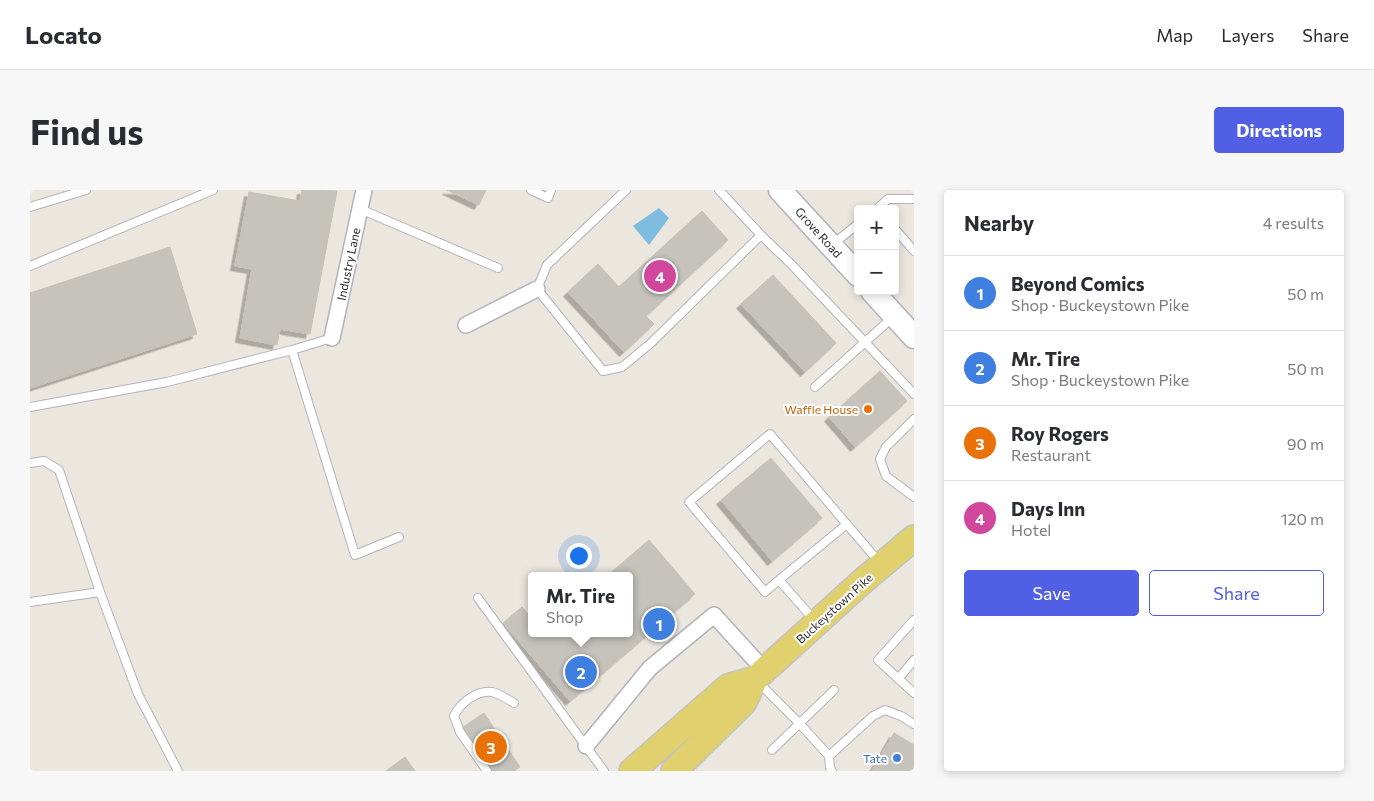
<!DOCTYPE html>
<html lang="en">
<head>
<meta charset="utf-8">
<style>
  body { margin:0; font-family:Commissioner,sans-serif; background:#f7f7f7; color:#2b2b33 }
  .controls { position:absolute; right:15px; top:15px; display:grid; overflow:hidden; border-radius:5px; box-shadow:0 2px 8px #0003 }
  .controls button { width:45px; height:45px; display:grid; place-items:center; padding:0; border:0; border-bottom:1px solid #e1e1e2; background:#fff; color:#2b2b33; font:25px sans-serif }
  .you { position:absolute; left:548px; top:365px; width:18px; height:18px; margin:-12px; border:4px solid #fff; border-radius:50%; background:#1a73e8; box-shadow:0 0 0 8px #1a73e833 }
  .badge { display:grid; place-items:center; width:32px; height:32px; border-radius:50%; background:#515fe4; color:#fff; font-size:16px; font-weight:700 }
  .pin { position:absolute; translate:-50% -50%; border:2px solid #fff; box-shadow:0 1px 5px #0006 }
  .popup { position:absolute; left:498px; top:382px; width:105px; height:65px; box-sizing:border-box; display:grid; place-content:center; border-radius:5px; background:#fff; filter:drop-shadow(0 1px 4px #0005); font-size:16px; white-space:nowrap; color:#7c7c81 }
  .popup b { font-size:19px; color:#2b2b33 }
  .popup::after { content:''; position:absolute; left:50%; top:100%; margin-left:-10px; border:10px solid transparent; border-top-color:#fff }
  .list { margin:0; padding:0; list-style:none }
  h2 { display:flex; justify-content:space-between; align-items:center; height:65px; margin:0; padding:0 20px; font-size:21px }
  h2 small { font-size:16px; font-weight:400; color:#7c7c81 }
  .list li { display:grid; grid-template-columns:32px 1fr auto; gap:15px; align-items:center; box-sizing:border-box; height:75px; padding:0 20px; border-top:1px solid #e1e1e2 }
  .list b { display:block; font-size:19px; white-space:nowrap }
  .list p { margin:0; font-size:16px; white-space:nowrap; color:#7c7c81 }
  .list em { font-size:16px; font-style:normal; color:#7c7c81 }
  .actions { display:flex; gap:10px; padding:15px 20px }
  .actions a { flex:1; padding:11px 0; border:1px solid #515fe4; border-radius:5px; text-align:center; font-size:18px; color:#515fe4 }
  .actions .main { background:#515fe4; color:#fff }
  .map { position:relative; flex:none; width:884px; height:581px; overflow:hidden; border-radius:5px }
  header { display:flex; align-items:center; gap:30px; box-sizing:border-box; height:70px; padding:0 25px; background:#fff; border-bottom:1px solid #e1e1e2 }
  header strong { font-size:24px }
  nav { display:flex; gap:28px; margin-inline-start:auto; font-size:18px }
  .intro { display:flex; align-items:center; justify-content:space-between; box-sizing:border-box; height:120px; padding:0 30px }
  h1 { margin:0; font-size:35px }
  .button { padding:12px 22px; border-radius:5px; background:#515fe4; color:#fff; font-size:18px; font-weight:700 }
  main { display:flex; gap:30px; padding:0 30px }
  aside { flex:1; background:#fff; border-radius:5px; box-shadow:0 2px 8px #0003 }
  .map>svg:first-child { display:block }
</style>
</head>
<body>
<header>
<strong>Locato</strong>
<nav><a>Map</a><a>Layers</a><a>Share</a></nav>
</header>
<div class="intro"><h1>Find us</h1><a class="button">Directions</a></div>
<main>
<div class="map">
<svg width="884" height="581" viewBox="0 0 884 581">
  <defs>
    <filter id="shadow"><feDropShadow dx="-4.5" dy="4.5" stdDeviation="0" flood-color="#0004"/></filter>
  </defs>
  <rect width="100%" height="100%" fill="#ebe6de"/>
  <path fill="#7ebde0" d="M629 18 639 28 619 55 603 36Z"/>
  <path fill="#c6c3bd" stroke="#c6c2b8" filter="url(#shadow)" d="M272 0 307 1 280 144 250 139 247 155 210 148 222 79 205 76 219 2 270 11Z
    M417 0H456L449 15Z
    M672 21 698 50 616 126 624 134 594 162 538 102 568 74 589 97Z
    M140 57 167 144 0 198V103Z
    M743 85 806 153 775 182 711 114Z
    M850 181 877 211 825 257 799 227Z
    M741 268 792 328 742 371 691 310Z
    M619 350 665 404 540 511 473 433 492 417 502 429V443H600V386H577Z
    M454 523 490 577 484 581H462L433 537Z
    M864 543 884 555V581H842Z
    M375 567 385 581H356Z"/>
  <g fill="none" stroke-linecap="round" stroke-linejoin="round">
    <defs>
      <path id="lane" d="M501 0 518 8 521 0
        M596 0 517 75 507 99 573 181 592 177 621 153 731 45
        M689 0 731 45 762 75 884 204
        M0 17 56 0
        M330 19 468 78
        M847 19 858 9H884
        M865 39 884 61
        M803 54 828 34
        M0 76 183 0
        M262 160 325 365 369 347
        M785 197 863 127
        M0 217 137 192 262 160 302 148
        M884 229 856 257 850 269 856 286 884 307
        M0 273 14 271 29 280 70 402 108 504 148 581
        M749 390 817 334
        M448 408 574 581
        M0 412 70 402
        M884 430 848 470 884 503
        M785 431 749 390 735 402 659 312 740 244 849 372
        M868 489 884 470
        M728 492 769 533 799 566 800 578 802 581
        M742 560 804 500
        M799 566 843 526 855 520 871 526 884 534
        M457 581 430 542 424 526C430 513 447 500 462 502 470 504 477 509 484 513"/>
      <path id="street" d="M436 135 507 99
        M302 148 334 0
        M556 556 620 478 684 425 734 480"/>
      <path id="secondary" d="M750 0 828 85
        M842 101 884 147"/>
      <path id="primary" d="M602 581 698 497 725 489
        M644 581 714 512 725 489 835 389 884 348"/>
    </defs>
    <use href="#lane" stroke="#b2b3bc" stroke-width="10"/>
    <use href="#street" stroke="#b2b3bc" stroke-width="18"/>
    <use href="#secondary" stroke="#b2b3bc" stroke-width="25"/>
    <use href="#primary" stroke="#c3c3c3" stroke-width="28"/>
    <use href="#lane" stroke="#fff" stroke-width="8"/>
    <use href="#street" stroke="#fff" stroke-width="15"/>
    <use href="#secondary" stroke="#fff" stroke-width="22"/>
    <use href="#primary" stroke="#e0d06e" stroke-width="25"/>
  </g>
  <circle fill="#e8710a" stroke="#fff" stroke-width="2" cx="838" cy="219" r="5"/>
  <circle fill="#3f7fe0" stroke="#fff" stroke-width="2" cx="867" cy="568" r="5"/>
  <g text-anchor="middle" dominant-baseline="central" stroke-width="4" stroke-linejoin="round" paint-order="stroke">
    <g font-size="12" fill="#2a2a2a" stroke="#fff">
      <text transform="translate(789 42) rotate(48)">Grove Road</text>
      <text transform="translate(318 74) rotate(-78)">Industry Lane</text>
      <text transform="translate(804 418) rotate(-42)">Buckeystown Pike</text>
    </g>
    <g font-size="12" fill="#c56008" stroke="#fff" text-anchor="end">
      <text x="828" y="219">Waffle House</text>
    </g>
    <g font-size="12" fill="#366cbe" stroke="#fff" text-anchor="end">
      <text x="857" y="568">Tate</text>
    </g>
  </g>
</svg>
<div class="controls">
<button>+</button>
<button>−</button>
</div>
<div class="you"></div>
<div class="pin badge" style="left:629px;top:434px;background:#3f7fe0">1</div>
<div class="pin badge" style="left:551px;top:482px;background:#3f7fe0">2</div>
<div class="popup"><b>Mr. Tire</b>Shop</div>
<div class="pin badge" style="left:461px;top:557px;background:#e8710a">3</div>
<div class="pin badge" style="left:630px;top:86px;background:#d1479c">4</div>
</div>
<aside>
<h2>Nearby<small>4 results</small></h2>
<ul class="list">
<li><span class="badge" style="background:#3f7fe0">1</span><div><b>Beyond Comics</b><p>Shop · Buckeystown Pike</p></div><em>50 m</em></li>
<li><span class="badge" style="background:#3f7fe0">2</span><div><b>Mr. Tire</b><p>Shop · Buckeystown Pike</p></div><em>50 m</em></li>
<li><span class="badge" style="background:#e8710a">3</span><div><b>Roy Rogers</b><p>Restaurant</p></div><em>90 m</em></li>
<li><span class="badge" style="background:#d1479c">4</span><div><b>Days Inn</b><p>Hotel</p></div><em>120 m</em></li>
</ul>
<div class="actions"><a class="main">Save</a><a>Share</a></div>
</aside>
</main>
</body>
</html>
